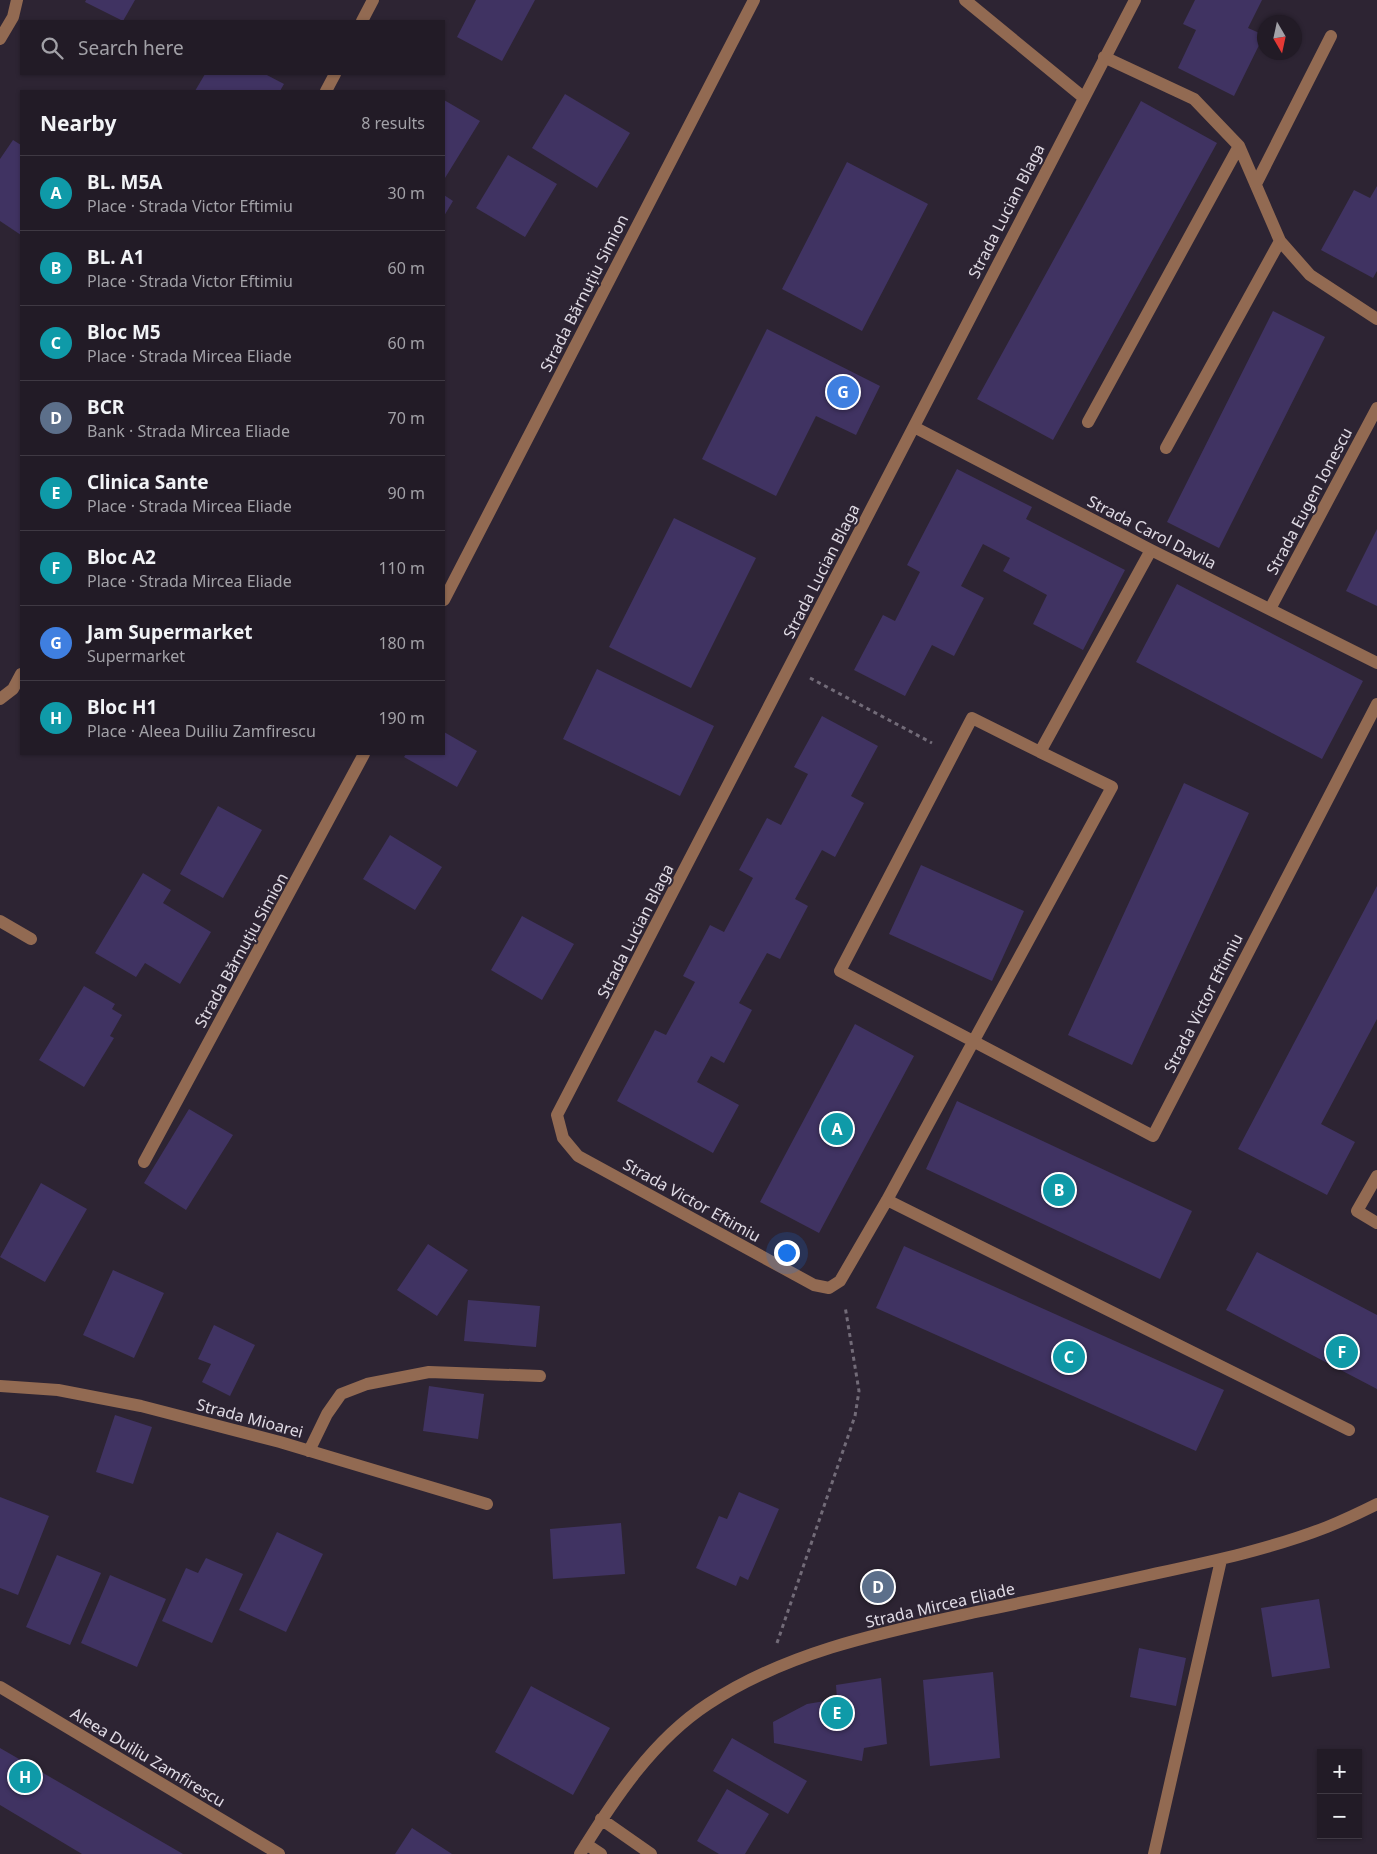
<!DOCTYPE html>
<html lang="en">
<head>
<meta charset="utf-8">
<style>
  body { margin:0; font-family:"Noto Sans",sans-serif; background:#2a242e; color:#f1f3f6 }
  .controls { position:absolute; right:15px; bottom:15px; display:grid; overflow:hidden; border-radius:0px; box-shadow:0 1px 4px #0004 }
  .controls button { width:45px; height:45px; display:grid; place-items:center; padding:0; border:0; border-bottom:1px solid #3f3943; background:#221b26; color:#f1f3f6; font:25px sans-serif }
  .compass { position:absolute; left:1257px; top:15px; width:45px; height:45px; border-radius:50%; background:#221b26; box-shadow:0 1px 4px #0004; rotate:171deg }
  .you { position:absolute; left:786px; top:1252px; width:18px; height:18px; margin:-12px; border:4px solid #fff; border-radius:50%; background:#1a73e8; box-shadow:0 0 0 8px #1a73e833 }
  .badge { display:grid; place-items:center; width:32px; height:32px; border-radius:50%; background:#c6bc3c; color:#fff; font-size:16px; font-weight:700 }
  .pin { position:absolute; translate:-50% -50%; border:2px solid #fff; box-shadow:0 1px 5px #0006 }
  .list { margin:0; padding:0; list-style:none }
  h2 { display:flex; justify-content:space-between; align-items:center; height:65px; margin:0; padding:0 20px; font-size:21px }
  h2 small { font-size:16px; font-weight:400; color:#a2a1a7 }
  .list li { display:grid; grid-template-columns:32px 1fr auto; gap:15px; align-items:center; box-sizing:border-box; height:75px; padding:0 20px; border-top:1px solid #3f3943 }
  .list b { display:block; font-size:19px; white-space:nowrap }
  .list p { margin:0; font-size:16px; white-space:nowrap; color:#a2a1a7 }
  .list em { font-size:16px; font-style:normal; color:#a2a1a7 }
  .icon { flex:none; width:28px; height:28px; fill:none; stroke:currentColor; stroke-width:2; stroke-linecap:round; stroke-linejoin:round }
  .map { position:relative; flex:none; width:1377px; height:1854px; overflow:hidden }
  .search { position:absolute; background:#221b26; box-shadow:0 1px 4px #0004; left:20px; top:20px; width:425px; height:55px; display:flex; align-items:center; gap:12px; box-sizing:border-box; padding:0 18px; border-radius:0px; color:#a2a1a7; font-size:19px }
  .panel { position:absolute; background:#221b26; box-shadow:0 1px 4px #0004; left:20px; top:90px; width:425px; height:665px; border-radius:0px }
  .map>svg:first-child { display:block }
</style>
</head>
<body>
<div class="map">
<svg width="1377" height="1854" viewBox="0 0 1377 1854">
  <rect width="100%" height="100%" fill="#2d2433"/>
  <path fill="#403362" d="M86 0H135L123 21 85 2Z
    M476 0H535L502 61 457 37Z
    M1195 0H1262L1248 28 1264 35 1234 96 1178 68 1196 30 1183 24Z
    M205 74H265L284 84 280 91H195Z
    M565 94 630 133 597 188 532 148Z
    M444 100 480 121 445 178 444 177Z
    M1141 101 1217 143 1053 440 977 399Z
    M13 140 21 145V235L0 221V159Z
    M508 155 557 184 525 237 476 208Z
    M847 162 928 204 862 331 782 289Z
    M1377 186V271L1373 278 1321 250 1354 190 1370 198Z
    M444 195 453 201 444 216Z
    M1273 311 1325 337 1219 548 1167 522Z
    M767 329 880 386 856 435 816 416 776 496 702 459Z
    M957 469 1032 507 1026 519 1125 570 1083 650 1033 624 1047 595 1003 571 1010 558 983 544 961 586 984 598 954 656 932 645 905 696 854 670 883 615 895 621 920 572 907 565Z
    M674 518 756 558 691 688 609 647Z
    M1377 529V606L1346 591Z
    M1177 584 1363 681 1322 759 1136 662Z
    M597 669 714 726 680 796 563 739Z
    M822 716 878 746 851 796 864 803 835 857 822 850 795 899 808 906 780 959 767 953 739 1003 752 1010 724 1063 711 1056 697 1082 739 1105 713 1153 617 1101 655 1030 666 1035 695 982 683 976 710 925 724 932 753 878 739 870 767 818 781 825 808 774 794 767Z
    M444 732 477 751 457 787 404 757 406 754H444Z
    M1184 783 1249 813 1132 1065 1068 1035Z
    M218 806 262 830 223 898 180 874Z
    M390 835 442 867 415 910 363 879Z
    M921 865 1024 911 992 981 889 934Z
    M143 873 171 890 163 903 211 932 180 984 145 963 136 977 95 953Z
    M1377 886V1019L1321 1124 1355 1142 1327 1195 1238 1149Z
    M522 916 574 944 542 1000 491 970Z
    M84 986 115 1004 112 1009 122 1015 110 1036 114 1038 84 1087 39 1060Z
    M855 1024 914 1056 819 1233 760 1202Z
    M957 1101 1192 1211 1160 1279 926 1169Z
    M189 1109 233 1135 186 1210 144 1183Z
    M41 1183 87 1209 45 1282 0 1257Z
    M428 1244 468 1270 437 1316 397 1290Z
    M904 1246 1224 1390 1196 1451 876 1308Z
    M1257 1252 1377 1315V1389L1226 1310Z
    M113 1270 164 1293 134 1358 83 1335Z
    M468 1300 540 1306 536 1347 464 1341Z
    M214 1325 255 1345 230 1396 202 1382 211 1364 198 1359Z
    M429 1386 484 1394 478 1439 423 1431Z
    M115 1415 152 1427 133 1484 96 1472Z
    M739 1492 779 1509 748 1580 740 1576 736 1586 696 1568 719 1516 727 1519Z
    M0 1497 49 1516 18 1595 0 1588Z
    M621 1523 625 1574 553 1579 550 1529Z
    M277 1532 323 1554 286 1632 239 1610Z
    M57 1555 101 1573 70 1645 26 1627Z
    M206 1558 243 1574 212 1643 162 1621 186 1568 198 1573Z
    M110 1575 166 1599 137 1667 81 1643Z
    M1319 1599 1330 1668 1272 1677 1261 1608Z
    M1139 1648 1186 1658 1176 1706 1130 1697Z
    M993 1672 1000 1758 930 1766 923 1680Z
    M881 1678 887 1744 864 1748 862 1761 774 1743 773 1722 807 1704 837 1699 836 1685Z
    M531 1686 610 1728 573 1795 495 1752Z
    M732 1738 807 1781 788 1814 713 1771Z
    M0 1748 183 1854H82L0 1805Z
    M727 1789 769 1814 745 1854H719L697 1841Z
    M412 1828 452 1854H395Z"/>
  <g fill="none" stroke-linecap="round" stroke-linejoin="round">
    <path stroke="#726b78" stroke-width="3" stroke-dasharray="4 4" stroke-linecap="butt" d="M810 678 932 743
      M777 1643 855 1416 859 1391 845 1306"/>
    <path stroke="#926a52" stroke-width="12" d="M965 0 1083 97
      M1135 0 557 1115 563 1138 578 1156 814 1285 829 1288 840 1281 887 1200 1112 787 1040 752 1151 550
      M362 21 373 0
      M0 39 13 17 17 0
      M1104 57 1194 99 1239 146 1280 241 1310 275 1377 319
      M326 91 335 74
      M1257 182 1331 36
      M1088 422 1239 146
      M914 427 1151 550 1377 663
      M1166 448 1280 241
      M444 600 754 0
      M1270 609 1377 408
      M0 699 13 689 21 674
      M1040 752 972 718 840 971 1153 1136 1377 704
      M0 921 31 939
      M144 1162 364 754
      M1377 1176 1357 1211 1377 1223
      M887 1200 1349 1430
      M0 1386 58 1390 141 1406 280 1442 487 1504
      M309 1451 327 1414 341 1394 367 1384 429 1372 540 1376
      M0 1687 279 1854
      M601 1819 651 1854
      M586 1844 601 1854
      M580 1854C614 1799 653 1740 708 1704 788 1651 884 1632 976 1612 1034 1600 1091 1588 1149 1575 1209 1562 1271 1549 1327 1527 1344 1520 1361 1512 1377 1504
      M1154 1854 1221 1560"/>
  </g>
  <g text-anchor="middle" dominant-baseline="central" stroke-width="4" stroke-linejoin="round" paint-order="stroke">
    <g font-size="16" fill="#e0dbe5" stroke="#2d2433">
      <text transform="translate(1006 211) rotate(-63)">Strada Lucian Blaga</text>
      <text transform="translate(584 293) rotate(-63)">Strada Bărnuțiu Simion</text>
      <text transform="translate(1309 501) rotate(-62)">Strada Eugen Ionescu</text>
      <text transform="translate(1152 532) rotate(27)">Strada Carol Davila</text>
      <text transform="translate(821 571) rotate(-63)">Strada Lucian Blaga</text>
      <text transform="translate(635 931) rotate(-63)">Strada Lucian Blaga</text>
      <text transform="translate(241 950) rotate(-61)">Strada Bărnuțiu Simion</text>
      <text transform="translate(1203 1003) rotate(-63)">Strada Victor Eftimiu</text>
      <text transform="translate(692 1200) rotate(29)">Strada Victor Eftimiu</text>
      <text transform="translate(250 1418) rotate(15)">Strada Mioarei</text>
      <text transform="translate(940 1605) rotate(-13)">Strada Mircea Eliade</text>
      <text transform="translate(148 1757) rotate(31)">Aleea Duiliu Zamfirescu</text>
    </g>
  </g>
</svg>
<div class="controls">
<button>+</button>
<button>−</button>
</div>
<svg class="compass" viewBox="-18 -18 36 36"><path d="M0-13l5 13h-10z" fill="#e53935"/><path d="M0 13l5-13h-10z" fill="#a2a1a7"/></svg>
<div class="you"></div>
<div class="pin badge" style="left:837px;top:1129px;background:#0f9aa8">A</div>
<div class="pin badge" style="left:1059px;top:1190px;background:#0f9aa8">B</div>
<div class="pin badge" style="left:1069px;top:1357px;background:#0f9aa8">C</div>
<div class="pin badge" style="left:878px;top:1587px;background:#5c6f8a">D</div>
<div class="pin badge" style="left:837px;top:1713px;background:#0f9aa8">E</div>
<div class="pin badge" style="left:1342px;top:1352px;background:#0f9aa8">F</div>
<div class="pin badge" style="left:843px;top:392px;background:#3f7fe0">G</div>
<div class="pin badge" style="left:25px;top:1777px;background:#0f9aa8">H</div>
<div class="search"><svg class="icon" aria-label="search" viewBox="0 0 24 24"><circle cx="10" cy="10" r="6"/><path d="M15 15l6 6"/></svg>Search here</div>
<section class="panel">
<h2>Nearby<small>8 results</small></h2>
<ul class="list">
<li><span class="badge" style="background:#0f9aa8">A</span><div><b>BL. M5A</b><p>Place · Strada Victor Eftimiu</p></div><em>30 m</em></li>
<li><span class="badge" style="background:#0f9aa8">B</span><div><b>BL. A1</b><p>Place · Strada Victor Eftimiu</p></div><em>60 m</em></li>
<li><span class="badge" style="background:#0f9aa8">C</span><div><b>Bloc M5</b><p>Place · Strada Mircea Eliade</p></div><em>60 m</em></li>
<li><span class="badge" style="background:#5c6f8a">D</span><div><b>BCR</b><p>Bank · Strada Mircea Eliade</p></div><em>70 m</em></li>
<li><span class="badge" style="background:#0f9aa8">E</span><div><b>Clinica Sante</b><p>Place · Strada Mircea Eliade</p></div><em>90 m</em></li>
<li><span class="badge" style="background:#0f9aa8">F</span><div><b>Bloc A2</b><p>Place · Strada Mircea Eliade</p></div><em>110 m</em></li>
<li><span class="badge" style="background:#3f7fe0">G</span><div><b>Jam Supermarket</b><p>Supermarket</p></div><em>180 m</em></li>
<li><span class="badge" style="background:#0f9aa8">H</span><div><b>Bloc H1</b><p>Place · Aleea Duiliu Zamfirescu</p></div><em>190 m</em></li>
</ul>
</section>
</div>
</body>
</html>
